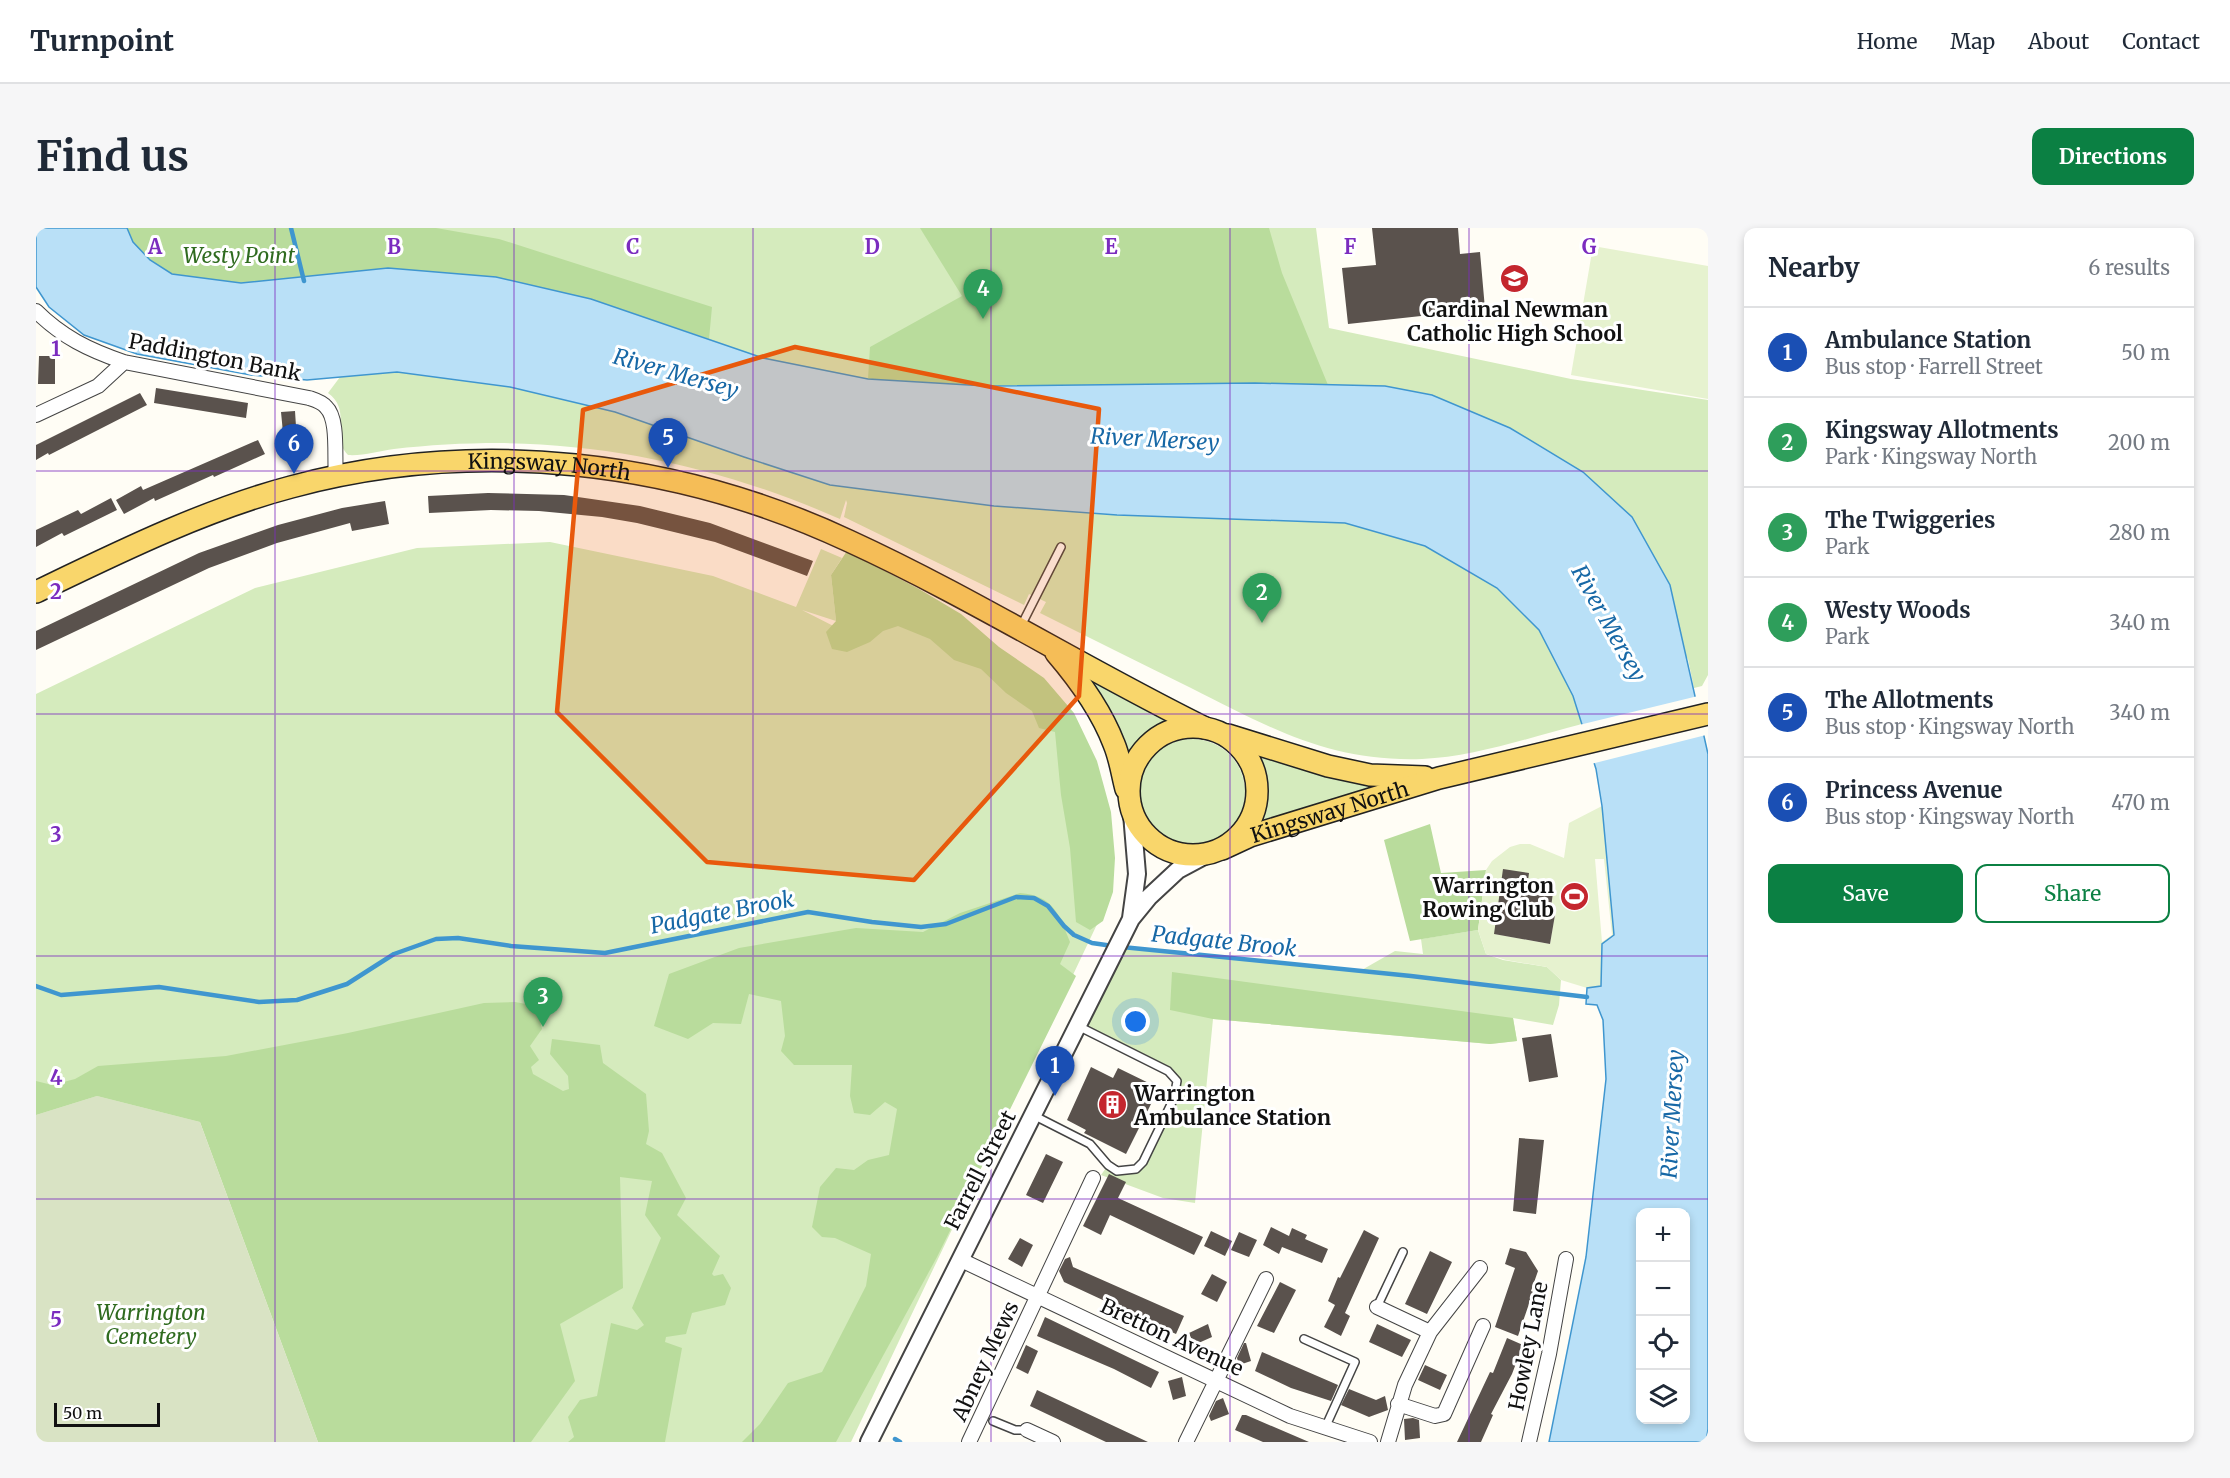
<!DOCTYPE html>
<html lang="en">
<head>
<meta charset="utf-8">
<style>
  body { margin:0; font-family:Merriweather,serif; background:#f6f6f7; color:#1f2937 }
  .controls { position:absolute; right:18px; bottom:18px; display:grid; overflow:hidden; border-radius:12px; box-shadow:0 3px 9px #0003 }
  .controls button { width:54px; height:54px; display:grid; place-items:center; padding:0; border:0; border-bottom:2px solid #e0e1e3; background:#fff; color:#1f2937; font:30px sans-serif }
  .scale { position:absolute; left:18px; bottom:15px; width:106px; box-sizing:border-box; padding-left:6px; border:3px solid #111; border-top:0; font-size:16px; line-height:21px; white-space:nowrap; color:#111; -webkit-text-stroke:4px #fff; paint-order:stroke }
  .you { position:absolute; left:1100px; top:794px; width:21px; height:21px; margin:-15px; border:4px solid #fff; border-radius:50%; background:#1a73e8; box-shadow:0 0 0 9px #1a73e833 }
  .badge { display:grid; place-items:center; width:39px; height:39px; border-radius:50%; background:#0b8043; color:#fff; font-size:20px; font-weight:700 }
  .pin { position:absolute; translate:-50% -50px; filter:drop-shadow(0 2px 3px #0008) }
  .pin::after { content:''; position:absolute; top:32px; width:21px; height:18px; background:inherit; clip-path:polygon(0 0,100% 0,50% 100%) }
  .list { margin:0; padding:0; list-style:none }
  h2 { display:flex; justify-content:space-between; align-items:center; height:78px; margin:0; padding:0 24px; font-size:26px }
  h2 small { font-size:20px; font-weight:400; color:#747a83 }
  .list li { display:grid; grid-template-columns:39px 1fr auto; gap:18px; align-items:center; box-sizing:border-box; height:90px; padding:0 24px; border-top:2px solid #e0e1e3 }
  .list b { display:block; font-size:22px; white-space:nowrap }
  .list p { margin:0; font-size:20px; white-space:nowrap; color:#747a83 }
  .list em { font-size:20px; font-style:normal; color:#747a83 }
  .actions { display:flex; gap:12px; padding:18px 24px }
  .actions a { flex:1; padding:14px 0; border:2px solid #0b8043; border-radius:12px; text-align:center; font-size:21px; color:#0b8043 }
  .actions .main { background:#0b8043; color:#fff }
  .icon { flex:none; width:33px; height:33px; fill:none; stroke:currentColor; stroke-width:2; stroke-linecap:round; stroke-linejoin:round }
  .map { position:relative; flex:none; width:1672px; height:1214px; overflow:hidden; border-radius:12px }
  header { display:flex; align-items:center; gap:36px; box-sizing:border-box; height:84px; padding:0 30px; background:#fff; border-bottom:2px solid #e0e1e3 }
  header strong { font-size:28px }
  nav { display:flex; gap:33px; margin-inline-start:auto; font-size:21px }
  .intro { display:flex; align-items:center; justify-content:space-between; box-sizing:border-box; height:144px; padding:0 36px }
  h1 { margin:0; font-size:42px }
  .button { padding:15px 27px; border-radius:12px; background:#0b8043; color:#fff; font-size:21px; font-weight:700 }
  main { display:flex; gap:36px; padding:0 36px }
  aside { flex:1; background:#fff; border-radius:12px; box-shadow:0 3px 9px #0003 }
  .map>svg:first-child { display:block }
</style>
</head>
<body>
<header>
<strong>Turnpoint</strong>
<nav><a>Home</a><a>Map</a><a>About</a><a>Contact</a></nav>
</header>
<div class="intro"><h1>Find us</h1><a class="button">Directions</a></div>
<main>
<div class="map">
<svg width="1672" height="1214" viewBox="0 0 1672 1214">
  <rect width="100%" height="100%" fill="#fffdf5"/>
  <path fill="#d5ebbd" d="M91 0H1280L1293 100 1535 151 1672 172V447L1666 458 1658 460 1652 431 1396 167 1349 158 832 151 727 130 555 71 352 40 284 47Z
    M361 144 474 159 579 184 708 229 794 257 958 278 1081 287 1309 295 1389 318 1461 360 1503 402 1537 468 1546 496C1495 509 1438 529 1386 531 1293 534 1235 500 1155 460 1104 435 1054 410 1004 385L1010 374 993 366 988 377 808 289 811 275 810 272 804 291C695 243 582 216 463 215 428 215 392 217 358 221 343 223 327 228 312 227 294 210 317 183 292 165L304 149Z
    M514 314 677 348 760 379 785 321 806 330 795 347 800 393 766 382 817 408 844 349 1031 479 1074 669 815 1214H282L164 894 0 887V466L219 360 381 320Z
    M1030 427 1134 491 1116 502 1090 529Z
    M1103 564a53 53 0 1 1 106 0a53 53 0 1 1-106 0Z
    M1218 523 1358 553 1222 595C1231 565 1232 551 1218 523Z
    M1442 702 1450 726 1467 732 1511 739 1525 752 1523 777 1517 797 1477 790 1481 813 1454 816 1177 791 1159 975 1127 970 1065 947 1072 937 1081 943 1100 941 1141 860 1137 847 1049 801 1090 720 1324 743 1359 723 1387 726 1385 711Z"/>
  <path fill="#b9dc9c" d="M91 0H400L463 11 676 79 673 111 555 71 352 40 205 55 136 46 114 32 97 14Z
    M884 0H1233L1246 45 1292 157 1219 155 950 158 832 151 834 119 926 68Z
    M811 323 883 361 925 386 963 419 1008 450 1038 485 1061 533 1075 584 1079 630 1077 664 1067 693 1054 702 1040 694 1034 620 1025 567 1019 504 1003 500 996 483 970 465 945 441 918 432 894 411 862 398 847 403 834 414 811 424 796 421 790 404 800 393 795 347Z
    M1394 596 1405 645 1450 642 1442 702 1374 713 1348 612Z
    M984 665C1018 668 1023 686 1034 714L1024 736 1040 748 901 1029 800 1214H706L724 1196 752 1155 786 1144 830 1058 835 1026 799 1010 786 1009 776 999 784 959 800 940 818 942 832 932 853 927 861 881 849 874 834 887 818 885 814 868 816 837H758L745 823 749 808 745 773 713 766 705 796 677 795 652 811 618 798 633 746 703 720 820 700 887 704 924 685Z
    M1136 744 1477 790 1481 813 1454 816 1177 791 1134 782Z
    M479 774 501 778 506 801 494 818 503 832 495 839 497 846 527 863 533 861 532 848 514 826 516 811 564 817 567 835 610 866 613 903 610 916 626 925 650 970 641 987 684 1028 676 1046 678 1048 687 1046 695 1060 689 1077 656 1085 650 1106 630 1109 629 1114 646 1120 629 1214H532L538 1209 532 1189 544 1172 561 1168 575 1095 601 1102 608 1097 596 1080 625 1010 609 987 616 953 584 949 587 1060 524 1096 539 1153 495 1214H282L164 894 61 868 0 887V853L16 857 39 851 62 838 190 828 312 805 448 775Z"/>
  <path fill="#d9e3c4" d="M61 868 164 894 282 1214H0V887Z"/>
  <path fill="#e6f2cf" fill-rule="evenodd" d="M1557 18 1672 38V171L1535 147Z
    M1566 578 1578 708 1566 716 1565 758 1551 760 1525 752 1511 739 1470 732 1450 726 1442 702 1450 642 1456 633 1474 619 1484 616H1494L1528 630 1533 595ZM1559 631H1568L1576 707 1566 714ZM1503 663 1517 665 1514 686 1519 687 1514 716 1459 706Z"/>
  <path fill="#b9e0f7" stroke="#3f96cf" stroke-width="1.5" fill-rule="evenodd" d="M0 0H91L97 14 114 32 136 46 205 55 352 40 460 49 555 71 727 130 832 151 950 158 1219 155 1349 158 1396 167 1474 200 1547 244 1596 289 1634 357 1672 526V1201L1670 1214H1513L1550 1029 1570 851 1567 792 1561 777 1550 776 1551 760 1565 758 1566 716 1578 707 1566 578 1560 541 1537 468 1503 402 1461 360 1389 318 1309 295 1081 287 958 278 794 257 708 229 579 184 474 159 361 144 271 152 215 147 101 126 48 107 13 79 0 59ZM1604 984H1650V1192H1604Z"/>
  <path fill="#fffdf5" d="M1662 468 1670 507 1555 536 1543 497Z"/>
  <g fill="none" stroke-linecap="round" stroke-linejoin="round">
    <path stroke="#3f96cf" stroke-width="4.5" d="M255 0 268 53
      M1086 719 1375 748 1551 769
      M0 758 25 767 123 759 223 774 261 772 311 756 358 726 400 711 422 710 475 718 569 725 772 684 836 694 885 699 910 696 980 669 998 670 1012 678 1028 698 1038 707 1056 715 1077 718
      M859 1211 864 1214"/>
  </g>
  <path fill="#5a524d" d="M1336 0H1422L1424 26 1444 24 1449 81 1312 96 1306 40 1340 37Z
    M3 128H19V156H2Z
    M120 160 212 175 210 190 118 175Z
    M104 165 111 177 13 227 12 225 0 232V217Z
    M259 183 261 214 248 215 245 184Z
    M222 212 229 226 178 249 177 247 119 273 118 270 88 286 80 272 105 258 107 262Z
    M452 265 528 267 604 278 674 295 777 333 771 348 679 314 601 295 566 289 503 283 455 282 393 285 392 268Z
    M75 270 81 282 28 308 26 305 0 319V302L42 282 45 286Z
    M349 273 353 296 316 303 314 295 241 315 173 340 0 422V403L163 325 242 297 306 280Z
    M1467 641 1493 645 1491 660 1517 665 1514 686 1519 687 1514 716 1458 706Z
    M1515 806 1522 849 1493 854 1486 810Z
    M1055 839 1077 850 1082 840 1123 860 1090 926 1048 905 1050 902 1031 892Z
    M1483 910 1508 912 1500 986 1477 983Z
    M1010 926 1027 934 1007 975 990 967Z
    M1073 946 1090 954 1082 970 1167 1009 1158 1027 1074 987 1065 1007 1047 998Z
    M1235 999 1253 1008 1256 1000 1271 1007 1269 1011 1292 1021 1286 1035 1246 1019 1243 1026 1227 1017Z
    M1328 1002 1343 1010 1309 1085 1314 1088 1305 1108 1288 1099 1299 1077 1292 1073 1302 1049 1304 1050Z
    M1175 1003 1196 1013 1189 1028 1168 1018Z
    M1203 1004 1221 1012 1213 1029 1195 1022Z
    M984 1010 997 1017 986 1039 972 1031Z
    M1474 1020 1490 1024 1502 1043 1495 1063 1497 1064 1482 1108 1459 1099 1479 1040 1469 1036Z
    M1394 1023 1416 1034 1391 1086 1369 1076Z
    M1034 1029 1037 1039 1148 1088 1140 1106 1028 1054 1023 1043 1029 1031Z
    M1176 1046 1191 1054 1181 1074 1165 1066Z
    M1244 1054 1260 1062 1238 1105 1221 1098Z
    M1009 1089 1123 1144 1115 1160 1078 1141 1001 1108Z
    M1172 1096 1176 1109 1158 1117 1153 1105Z
    M1341 1096 1375 1112 1366 1129 1333 1114Z
    M1471 1110 1487 1117 1476 1146 1455 1186 1457 1187 1445 1214H1421L1454 1144 1457 1145Z
    M1208 1115H1210L1215 1133 1203 1137 1201 1130Z
    M990 1117 1002 1123 992 1146 980 1140Z
    M1226 1124 1302 1157 1295 1173 1255 1160 1219 1143Z
    M1389 1137 1411 1147 1404 1162 1382 1152Z
    M1146 1149 1150 1168 1137 1172 1132 1153Z
    M1313 1161 1340 1172 1349 1168 1352 1182 1333 1189 1305 1177Z
    M1001 1162 1112 1214H1070L994 1178Z
    M1187 1170 1193 1186 1175 1193 1173 1188 1180 1173Z
    M1206 1187H1210L1273 1214H1227L1199 1202Z
    M1377 1190 1383 1192 1384 1210 1369 1212 1368 1191Z"/>
  <g fill="none" stroke-linecap="round" stroke-linejoin="round">
    <defs>
      <path id="service" d="M985 398 1025 319
        M997 887 1054 916 1072 937 1081 943 1100 941 1107 934 1138 870 1141 853 1132 843 1042 798
        M1341 1079 1367 1024
        M1268 1111 1319 1134 1289 1200
        M957 1193 979 1202H991"/>
      <path id="minor" d="M0 83C26 109 53 122 88 134L273 170C279 172 286 174 290 179 303 191 298 230 300 248
        M0 187 62 158 88 134
        M925 1032 1254 1188 1334 1214
        M1341 1079 1394 1104
        M1362 1176 1399 1188 1408 1186 1447 1098
        M991 1202 1017 1214
        M933 1214 1057 950
        M1150 1214 1230 1051
        M1352 1214 1369 1157 1394 1104 1444 1040
        M1493 1214 1513 1126 1530 1031"/>
      <path id="tertiary" d="M1095 690 1101 646 1096 586
        M833 1214 1095 691 1113 669 1142 642 1172 626"/>
      <g id="primary">
        <path id="s1" d="M0 364C81 325 168 282 255 259 441 209 640 232 813 313 935 369 1049 441 1169 500"/>
        <path d="M1020 425C1044 453 1065 482 1078 516 1084 530 1086 546 1090 561"/>
        <circle cx="1157" cy="563" r="64"/>
        <path d="M1192 507 1292 538 1334 547 1389 549"/>
        <path id="s2" d="M1186 621 1214 608 1403 550 1672 486"/>
      </g>
    </defs>
    <use href="#service" stroke="#444" stroke-width="10"/>
    <use href="#minor" stroke="#444" stroke-width="16"/>
    <use href="#tertiary" stroke="#444" stroke-width="20"/>
    <use href="#primary" stroke="#222" stroke-width="24"/>
    <use href="#service" stroke="#fff" stroke-width="7"/>
    <use href="#minor" stroke="#fff" stroke-width="14"/>
    <use href="#tertiary" stroke="#fff" stroke-width="16"/>
    <use href="#primary" stroke="#f9d66b" stroke-width="21"/>
  </g>
  <path fill="#e8590c" fill-opacity="0.2" stroke="#e8590c" stroke-width="4.5" stroke-linejoin="round" d="M759 119 1063 181 1043 468 878 652 671 634 521 484 547 182Z"/>
  <path fill="none" stroke="#7b2cbf" stroke-width="1.5" stroke-opacity="0.55" d="M239 0V1214M478 0V1214M717 0V1214M955 0V1214M1194 0V1214M1433 0V1214M0 243H1672M0 486H1672M0 728H1672M0 971H1672"/>
  <defs>
    <symbol id="school-disc" viewBox="-11 -11 22 22"><circle r="9.5" fill="#c4262e" stroke="#fff"/><path d="M0-5L7-2L0 1L-7-2ZM-4 1L0 2.5L4 1V4Q0 6-4 4Z" fill="#fff"/></symbol>
    <symbol id="stadium-disc" viewBox="-11 -11 22 22"><circle r="9.5" fill="#c4262e" stroke="#fff"/><path d="M0-5a6.5 5 0 1 0 0 10a6.5 5 0 1 0 0-10ZM-3.5-1.8h7v3.6h-7Z" fill="#fff"/></symbol>
    <symbol id="building-disc" viewBox="-11 -11 22 22"><circle r="9.5" fill="#c4262e" stroke="#fff"/><path d="M-4-6H4V6H1V3H-1V6H-4ZM-2.5-4.3h1.7v1.8h-1.7ZM.8-4.3h1.7v1.8H.8ZM-2.5-1h1.7V.8h-1.7ZM.8-1h1.7V.8H.8Z" fill="#fff"/></symbol>
  </defs>
  <g fill-rule="evenodd">
    <use href="#school-disc" x="1462" y="34" width="33" height="33"/>
    <use href="#stadium-disc" x="1522" y="652" width="33" height="33"/>
    <use href="#building-disc" x="1060" y="860" width="33" height="33"/>
  </g>
  <g text-anchor="middle" dominant-baseline="central" stroke-width="6" stroke-linejoin="round" paint-order="stroke">
    <g font-size="21" font-style="italic" fill="#2f6b1f" stroke="#fff">
      <text x="203" y="27">Westy Point</text>
      <text x="115" y="1084">Warrington<tspan x="115" dy="24">Cemetery</tspan></text>
    </g>
    <g font-size="21" font-weight="bold" fill="#111" stroke="#fff">
      <text x="1479" y="81">Cardinal Newman<tspan x="1479" dy="24">Catholic High School</tspan></text>
      <text x="1518" y="657" text-anchor="end">Warrington<tspan x="1518" dy="24">Rowing Club</tspan></text>
      <text x="1098" y="865" text-anchor="start">Warrington<tspan x="1098" dy="24">Ambulance Station</tspan></text>
    </g>
    <g font-size="21" fill="#111" stroke="#fff">
      <text transform="translate(179 129) rotate(11)">Paddington Bank</text>
      <text stroke="none"><textPath href="#s1" startOffset="537">Kingsway North</textPath></text>
      <text stroke="none"><textPath href="#s2" startOffset="114">Kingsway North</textPath></text>
      <text transform="translate(944 942) rotate(-63)">Farrell Street</text>
      <text transform="translate(1136 1109) rotate(25)">Bretton Avenue</text>
      <text transform="translate(1492 1118) rotate(-79)">Howley Lane</text>
      <text transform="translate(949 1133) rotate(-65)">Abney Mews</text>
    </g>
    <g font-size="22" font-style="italic" fill="#1768a6" stroke="#fff">
      <text transform="translate(640 145) rotate(16)">River Mersey</text>
      <text transform="translate(1119 211) rotate(3)">River Mersey</text>
      <text transform="translate(1573 395) rotate(61)">River Mersey</text>
      <text transform="translate(686 684) rotate(-11)">Padgate Brook</text>
      <text transform="translate(1188 713) rotate(6)">Padgate Brook</text>
      <text transform="translate(1636 886) rotate(-87)">River Mersey</text>
    </g>
  </g>
  <g font-size="20" text-anchor="middle" font-weight="bold" fill="#7b2cbf" stroke="#fff" stroke-width="6" stroke-linejoin="round" paint-order="stroke">
    <text x="119" y="26">A</text>
    <text x="358" y="26">B</text>
    <text x="597" y="26">C</text>
    <text x="836" y="26">D</text>
    <text x="1075" y="26">E</text>
    <text x="1314" y="26">F</text>
    <text x="1553" y="26">G</text>
    <text x="20" y="128">1</text>
    <text x="20" y="371">2</text>
    <text x="20" y="614">3</text>
    <text x="20" y="857">4</text>
    <text x="20" y="1099">5</text>
  </g>
</svg>
<div class="controls">
<button>+</button>
<button>−</button>
<button><svg class="icon" aria-label="locate" viewBox="0 0 24 24"><circle cx="12" cy="12" r="6"/><path d="M12 2v4M12 18v4M2 12h4M18 12h4"/></svg></button>
<button><svg class="icon" aria-label="layers" viewBox="0 0 24 24"><path d="M12 4l9 5-9 5-9-5zM3 14l9 5 9-5"/></svg></button>
</div>
<div class="scale">50 m</div>
<div class="you"></div>
<div class="pin badge" style="left:1019px;top:868px;background:#1a4fb4">1</div>
<div class="pin badge" style="left:1226px;top:395px;background:#2e9e5b">2</div>
<div class="pin badge" style="left:507px;top:799px;background:#2e9e5b">3</div>
<div class="pin badge" style="left:947px;top:91px;background:#2e9e5b">4</div>
<div class="pin badge" style="left:632px;top:240px;background:#1a4fb4">5</div>
<div class="pin badge" style="left:258px;top:246px;background:#1a4fb4">6</div>
</div>
<aside>
<h2>Nearby<small>6 results</small></h2>
<ul class="list">
<li><span class="badge" style="background:#1a4fb4">1</span><div><b>Ambulance Station</b><p>Bus stop · Farrell Street</p></div><em>50 m</em></li>
<li><span class="badge" style="background:#2e9e5b">2</span><div><b>Kingsway Allotments</b><p>Park · Kingsway North</p></div><em>200 m</em></li>
<li><span class="badge" style="background:#2e9e5b">3</span><div><b>The Twiggeries</b><p>Park</p></div><em>280 m</em></li>
<li><span class="badge" style="background:#2e9e5b">4</span><div><b>Westy Woods</b><p>Park</p></div><em>340 m</em></li>
<li><span class="badge" style="background:#1a4fb4">5</span><div><b>The Allotments</b><p>Bus stop · Kingsway North</p></div><em>340 m</em></li>
<li><span class="badge" style="background:#1a4fb4">6</span><div><b>Princess Avenue</b><p>Bus stop · Kingsway North</p></div><em>470 m</em></li>
</ul>
<div class="actions"><a class="main">Save</a><a>Share</a></div>
</aside>
</main>
</body>
</html>
